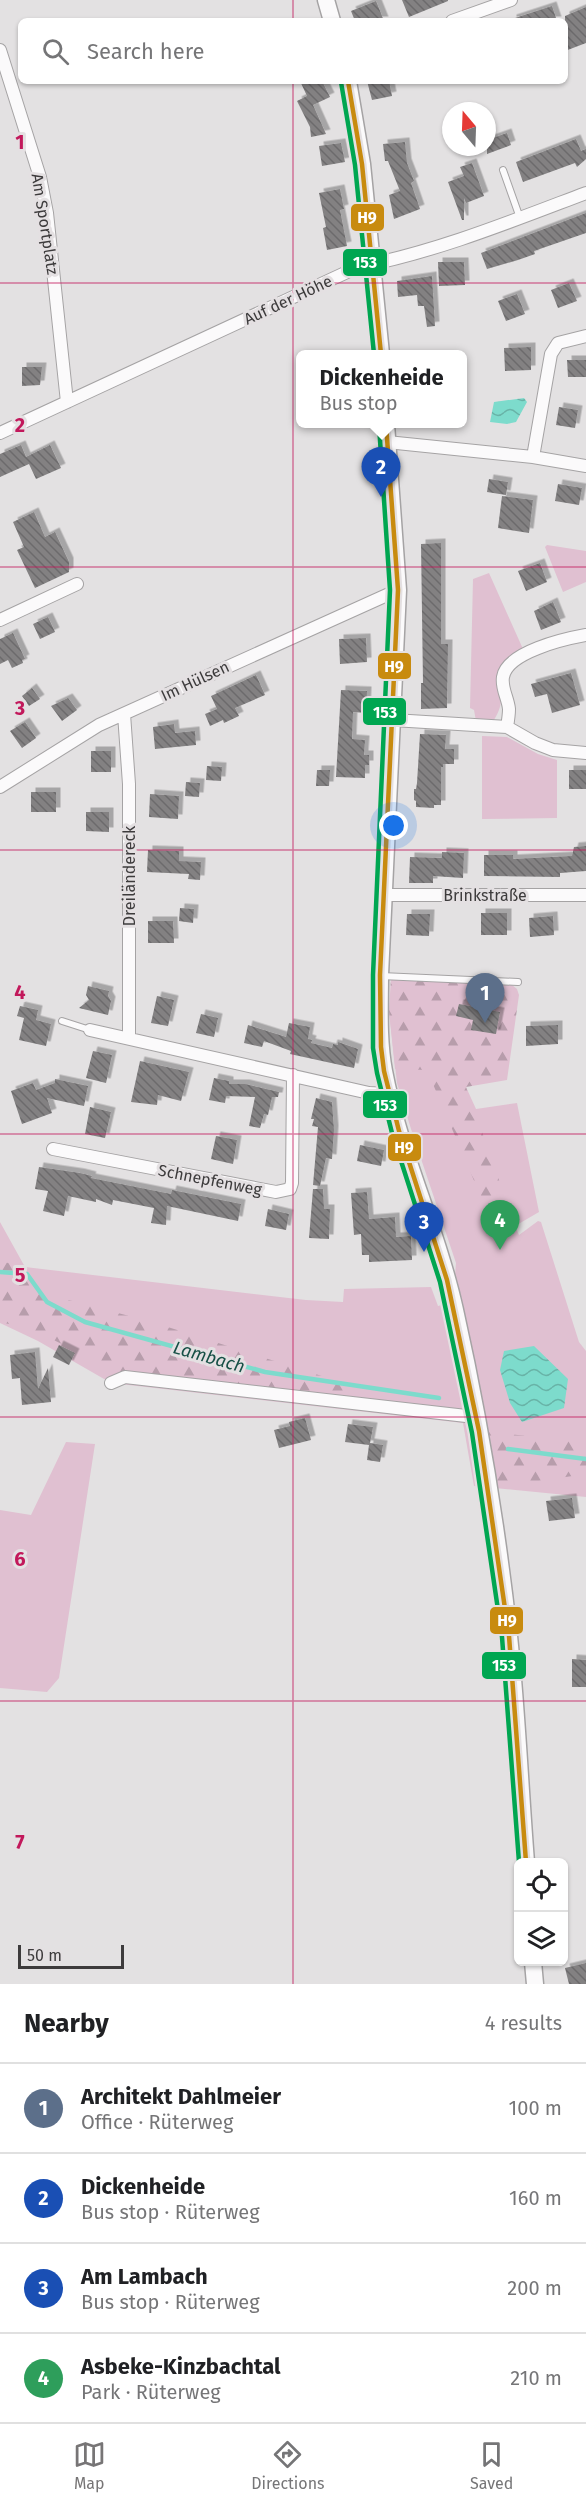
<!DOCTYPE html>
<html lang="en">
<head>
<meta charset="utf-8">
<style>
  body { margin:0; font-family:"Fira Sans",sans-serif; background:#f6f6f6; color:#202124 }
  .controls { position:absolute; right:18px; bottom:18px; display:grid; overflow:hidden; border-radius:9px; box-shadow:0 2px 4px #0004 }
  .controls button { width:54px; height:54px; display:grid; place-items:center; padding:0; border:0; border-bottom:2px solid #e0e0e0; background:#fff; color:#202124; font:30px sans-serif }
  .compass { position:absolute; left:442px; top:102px; width:54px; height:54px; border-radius:50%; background:#fff; box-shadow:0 2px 4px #0004; rotate:341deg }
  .scale { position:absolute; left:18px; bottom:15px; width:106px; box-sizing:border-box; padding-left:6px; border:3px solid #3d3b3c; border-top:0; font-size:16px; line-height:21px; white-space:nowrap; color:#3d3b3c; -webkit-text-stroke:4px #e4e0e2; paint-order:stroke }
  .you { position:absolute; left:394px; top:826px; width:21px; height:21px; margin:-15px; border:4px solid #fff; border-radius:50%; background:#1a73e8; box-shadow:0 0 0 9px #1a73e833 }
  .badge { display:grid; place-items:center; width:39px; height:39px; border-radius:50%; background:#777576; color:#fff; font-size:20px; font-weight:700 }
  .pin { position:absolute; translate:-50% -50px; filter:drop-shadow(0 2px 3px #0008) }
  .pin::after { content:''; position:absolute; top:32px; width:21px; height:18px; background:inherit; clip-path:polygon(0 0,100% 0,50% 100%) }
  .popup { position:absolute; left:296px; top:350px; width:171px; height:78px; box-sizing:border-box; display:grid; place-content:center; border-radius:9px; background:#fff; filter:drop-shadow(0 2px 4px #0005); font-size:20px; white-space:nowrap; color:#757577 }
  .popup b { font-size:22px; color:#202124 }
  .popup::after { content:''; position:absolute; left:50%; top:100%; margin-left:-12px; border:12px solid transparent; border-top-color:#fff }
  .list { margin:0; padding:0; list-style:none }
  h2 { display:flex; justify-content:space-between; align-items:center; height:78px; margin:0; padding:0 24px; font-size:26px }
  h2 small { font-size:20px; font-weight:400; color:#757577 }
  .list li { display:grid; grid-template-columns:39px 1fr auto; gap:18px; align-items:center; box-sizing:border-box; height:90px; padding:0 24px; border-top:2px solid #e0e0e0 }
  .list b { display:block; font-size:22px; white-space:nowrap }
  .list p { margin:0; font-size:20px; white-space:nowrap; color:#757577 }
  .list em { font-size:20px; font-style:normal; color:#757577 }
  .icon { flex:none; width:33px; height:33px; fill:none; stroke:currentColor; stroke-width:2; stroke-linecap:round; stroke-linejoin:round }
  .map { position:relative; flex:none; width:586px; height:1984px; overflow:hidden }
  .search { position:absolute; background:#fff; box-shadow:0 2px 4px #0004; left:18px; right:18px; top:18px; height:66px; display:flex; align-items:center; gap:15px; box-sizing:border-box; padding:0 21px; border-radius:9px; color:#757577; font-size:22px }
  .sheet { height:438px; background:#fff }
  nav { display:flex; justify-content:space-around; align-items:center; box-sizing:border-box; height:84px; border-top:2px solid #e0e0e0; background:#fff; font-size:16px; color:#757577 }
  nav a { display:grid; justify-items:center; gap:3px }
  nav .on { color:#777576 }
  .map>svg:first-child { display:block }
</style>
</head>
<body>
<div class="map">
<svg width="586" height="1984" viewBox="0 0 586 1984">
  <defs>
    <pattern id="forest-firs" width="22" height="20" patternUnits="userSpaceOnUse" patternTransform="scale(1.5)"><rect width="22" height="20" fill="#e0c0d1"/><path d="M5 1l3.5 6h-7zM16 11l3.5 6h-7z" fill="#b79dab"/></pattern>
    <pattern id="water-waves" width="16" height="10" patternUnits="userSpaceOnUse" patternTransform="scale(1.5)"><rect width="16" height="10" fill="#7ddbcc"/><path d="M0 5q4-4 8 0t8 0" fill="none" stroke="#68b3a7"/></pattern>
    <pattern id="building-back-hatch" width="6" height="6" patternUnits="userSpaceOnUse" patternTransform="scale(1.5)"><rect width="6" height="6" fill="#838182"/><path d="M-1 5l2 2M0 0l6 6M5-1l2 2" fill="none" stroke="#6c6b6c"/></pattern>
    <filter id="shadow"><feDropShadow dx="4.5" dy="-4.5" stdDeviation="0" flood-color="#0004"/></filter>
  </defs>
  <rect width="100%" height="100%" fill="#e3e1e2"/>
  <path fill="#e0c0d1" d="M547 545 586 551V582L563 592 545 547Z
    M489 573 523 649C481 672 515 691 493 721H476L474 710 470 708 473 579Z
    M482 736 507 737 538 754 557 760V818L482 819Z
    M389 1011 466 1087 476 1109 517 1103 539 1212 515 1226 519 1235 538 1221 541 1222 579 1342 586 1351V1497L474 1486 463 1423 111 1383 38 1341 0 1323V1222L25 1267 306 1300 343 1302 344 1289 431 1287 438 1306 460 1300 455 1276 456 1263 411 1129 397 1083Z
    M66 1442 95 1444 59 1678 47 1692 0 1688V1510L31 1515Z"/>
  <path fill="url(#forest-firs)" d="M391 977 512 985 517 989 519 995 507 1080 466 1087 515 1225 498 1237 427 1070 395 1069 389 1011Z
    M0 1261 29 1268 46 1294 152 1322 347 1384 349 1401 110 1376 107 1366 31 1329 0 1322Z
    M488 1432 586 1442V1474L498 1487Z"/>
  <path fill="url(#water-waves)" d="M524 398 527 402 516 422 507 424 490 422 494 402Z
    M534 1346 568 1379 564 1408 522 1422 510 1403 500 1370 504 1351Z"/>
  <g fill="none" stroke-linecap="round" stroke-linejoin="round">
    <path stroke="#7ddbcc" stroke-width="4.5" d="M0 1272 27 1274 47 1302 85 1322 265 1372 439 1398
      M508 1449 586 1459"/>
  </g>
  <path fill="url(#building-back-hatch)" filter="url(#shadow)" d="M402 0H448V1L409 17Z
    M376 1 384 21H355L351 11Z
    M552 6 557 21H512V19Z
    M586 7V43L565 51V16Z
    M300 81H322L330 97 313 105 326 134 311 137 310 127 297 101 307 96Z
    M367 81H389L392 96 372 100Z
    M507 133 511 145 487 154V140Z
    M576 139 581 151 586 149V159L577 167 575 163 523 182 516 162Z
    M405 142 407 163 414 181 411 183 420 209 394 219 389 195 400 191 388 161H385L383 144Z
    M341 143 345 162 322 166 319 146Z
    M472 163 484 196 466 203 464 198V220H462L448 182 464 176 460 167Z
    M340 189 344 209 340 210 347 246 327 250 323 228 326 227 319 193Z
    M586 213V233L534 251 535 254 518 260 487 269 481 253Z
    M438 262H464L465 285 439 286Z
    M432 276 435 326 427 327 424 306H418L417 295 398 297 397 281Z
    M569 283 577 301 558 308 551 290Z
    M517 294 525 314 506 321 498 301Z
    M531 347V370L505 371 504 348Z
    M567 360H586V377H568Z
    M22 367H42L40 385 22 386Z
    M559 407 578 410 575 428 556 425Z
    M21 445 26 457 50 445 61 468 36 479 29 464 0 477V454Z
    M489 479 508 482 506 495 487 492Z
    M558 484 582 488 579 505 555 501Z
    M502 496 533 500 529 533 498 528Z
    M34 512 45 537 55 532 69 562V572L35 588 17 550 24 547 13 522Z
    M441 543V644H448L447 708 421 709V683H423L421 544Z
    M540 563 547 582 526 591 518 571Z
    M553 602 561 622 541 630 534 611Z
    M48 617 55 632 40 639 33 624Z
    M13 633 25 659 22 660 23 663 12 668 8 660 0 664V639Z
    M366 638 367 662 340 664 339 639Z
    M571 673 580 705 552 713 547 694 535 697 531 684Z
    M256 675 265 695 235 708 239 716 224 723 223 720 210 726 205 714 217 709 211 696Z
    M32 688 40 699 29 706 22 696Z
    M341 690 367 691 366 713 353 712 352 739 365 740 364 755H369V765H365V778L336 777Z
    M68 698 77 710 62 721 51 706Z
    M25 722 36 738 22 748 10 731Z
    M174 724 175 733 195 731 196 745 155 749 153 727Z
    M420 734 446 735 445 749H454V764H443V767H441V805H434V808L416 807V801L414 800V789H416L417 783Z
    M91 751H111V772H91Z
    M207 766 222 767 221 781 206 780Z
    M317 770H330L329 786H316Z
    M569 770H586V789H569Z
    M186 782 200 783 199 797 185 796Z
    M31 792H56V812H31Z
    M150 794 179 796 178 819 149 817Z
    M86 812H109V832L86 831Z
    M586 846V871L560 873V877L484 876V855H513V859L572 856 574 847Z
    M148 850 179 851V861L201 862 200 880 188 879 189 874 147 872Z
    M442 852 464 853 463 878 433 876V883H409L410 857 442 858Z
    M180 908 194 909 193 923 179 921Z
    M481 913H507V935H481Z
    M407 914H430L429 936 406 935Z
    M553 916 554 935 530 937 529 918Z
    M148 921H173L174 943H148Z
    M88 986 109 991 108 996 111 1001 108 1015 79 1008 89 1000 86 995Z
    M157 996 174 1000 168 1026 151 1023Z
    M459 1004 500 1012 496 1034 471 1030 473 1020 456 1016Z
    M20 1006 38 1010 36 1020 51 1024 46 1046 19 1040 24 1018 17 1016Z
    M201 1014 218 1018 214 1037 196 1033Z
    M289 1023 310 1027 308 1039 312 1040 311 1043 332 1048 333 1044 338 1045V1042L358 1049 354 1068 290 1054 291 1051 264 1041 262 1047 244 1043 248 1025 286 1037Z
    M558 1025V1044L526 1046V1026Z
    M93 1051 112 1055 106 1083 86 1078Z
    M140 1061 189 1072 181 1101 158 1095 157 1105 131 1102Z
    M214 1078 229 1081V1084H245L279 1092 278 1097H272L268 1115 264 1114 260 1128 249 1126 255 1097 226 1096 225 1103 209 1100Z
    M55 1079 88 1086 84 1106 47 1098 52 1113 22 1124 11 1091 33 1083 36 1090 55 1083Z
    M316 1098 332 1102 334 1130 332 1159 326 1158 320 1186 313 1185 318 1127 312 1126 314 1119H311Z
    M90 1107 111 1112 105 1138 85 1134Z
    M216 1136 237 1140 233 1164 211 1159Z
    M360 1145 384 1150 381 1166 357 1161Z
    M39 1167 80 1173 92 1176 91 1178 171 1194 172 1190 241 1204 238 1221 167 1206 166 1225 158 1224 151 1223 154 1208 113 1200 112 1205 96 1199V1202L68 1196 64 1216 43 1211 48 1191 35 1189Z
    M313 1189H323L324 1209H330L329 1239 309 1238Z
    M367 1192 369 1219 395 1217 396 1237 411 1236 412 1260 369 1262V1255H362L361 1234 354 1235 351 1193Z
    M268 1209 289 1214 286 1230 265 1226Z
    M59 1345 75 1353 69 1365 53 1357Z
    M35 1352 38 1389 48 1368 51 1402 22 1405 20 1378 12 1379 10 1355Z
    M305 1418 311 1440 279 1448 274 1430 290 1426 289 1422Z
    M348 1424 373 1427 370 1443 383 1445 380 1462 367 1460 369 1445 345 1442Z
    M572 1498 575 1518 549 1521 546 1501Z
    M572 1659 586 1660V1687H572Z
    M586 1963V1984H569L565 1968Z"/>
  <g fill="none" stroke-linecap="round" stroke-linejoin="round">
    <defs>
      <path id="lane" d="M503 170 520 218
        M381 976 518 982
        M62 1021 90 1030"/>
      <path id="street" d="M452 21 511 0
        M0 50 40 177 47 213 67 402
        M0 433 358 267C436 252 512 221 586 193
        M387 442 533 457 586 466
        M533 457 551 354 558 343 586 336
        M0 620 77 584
        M124 714 129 784V1038
        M393 720 507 727 535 743 553 750 586 753
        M507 727C508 721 509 714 509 709 508 698 501 688 503 677 507 652 564 639 586 635
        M0 787 99 725 398 590
        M384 895H586
        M90 1030 369 1093 389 1094
        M53 1149 276 1192 290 1189 292 1183 293 1075
        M111 1383 125 1377 475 1417"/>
      <path id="secondary" d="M326 0 332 21
        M348 81 362 164 381 354
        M386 424 398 590 380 975C380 1007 378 1039 384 1071 399 1151 437 1229 455 1310 479 1417 497 1527 509 1636 517 1711 520 1787 526 1862
        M533 1962 535 1984"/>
    </defs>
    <use href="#lane" stroke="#a5a3a4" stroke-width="8"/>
    <use href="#street" stroke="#a5a3a4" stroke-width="14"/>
    <use href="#secondary" stroke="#a5a3a4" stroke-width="19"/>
    <use href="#lane" stroke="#fbfafb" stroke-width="6"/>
    <use href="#street" stroke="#fbfafb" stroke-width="12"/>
    <use href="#secondary" stroke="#fbfafb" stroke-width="16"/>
    <defs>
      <path id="bus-1" d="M348 81 362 164 381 354
        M386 424 398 590 380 975 381 1047 384 1071 399 1131 447 1280 479 1431 509 1636 526 1862"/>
      <path id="bus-2" d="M341 82 355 165 374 354
        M379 425 390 590 373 975V1048L377 1073 392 1133 440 1282 472 1433 502 1637 519 1862"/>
    </defs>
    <use href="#bus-1" stroke="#e4e0e2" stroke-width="9"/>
    <use href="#bus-2" stroke="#e4e0e2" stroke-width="9"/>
    <use href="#bus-1" stroke="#c88b0f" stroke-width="4.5"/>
    <use href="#bus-2" stroke="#00a651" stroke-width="4.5"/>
  </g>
  <path fill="none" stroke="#c2185b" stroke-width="1.5" stroke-opacity="0.55" d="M293 0V21M293 81V1984M0 283H586M0 567H586M0 850H586M0 1134H586M0 1417H586M0 1701H586"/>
  <g text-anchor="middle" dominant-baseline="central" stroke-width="6" stroke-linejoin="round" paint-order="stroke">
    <g font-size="16" fill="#3d3b3c" stroke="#e4e0e2">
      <text transform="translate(45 224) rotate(81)">Am Sportplatz</text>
      <text transform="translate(288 300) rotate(-25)">Auf der Höhe</text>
      <text transform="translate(195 681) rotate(-25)">Im Hülsen</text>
      <text transform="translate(129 876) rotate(-90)">Dreiländereck</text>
      <text x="485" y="895">Brinkstraße</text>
      <text transform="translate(210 1180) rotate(11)">Schnepfenweg</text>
    </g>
    <g font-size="18" font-style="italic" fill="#165046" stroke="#e4e0e2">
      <text transform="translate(209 1357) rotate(16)">Lambach</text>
    </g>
  </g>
  <g font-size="20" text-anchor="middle" font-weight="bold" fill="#c2185b" stroke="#e4e0e2" stroke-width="6" stroke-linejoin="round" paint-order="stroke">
    <text x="20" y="149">1</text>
    <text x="20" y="432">2</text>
    <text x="20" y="715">3</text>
    <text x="20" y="999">4</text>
    <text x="20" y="1282">5</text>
    <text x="20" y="1566">6</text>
    <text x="20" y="1849">7</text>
  </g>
  <g stroke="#e4e0e2" stroke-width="2">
    <rect x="350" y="203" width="35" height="29" rx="6" fill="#c88b0f"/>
    <rect x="342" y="248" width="46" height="29" rx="6" fill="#00a651"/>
    <rect x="377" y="652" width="35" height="28" rx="6" fill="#c88b0f"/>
    <rect x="362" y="697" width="45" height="29" rx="6" fill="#00a651"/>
    <rect x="362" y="1090" width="46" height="29" rx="6" fill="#00a651"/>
    <rect x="387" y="1133" width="35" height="29" rx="6" fill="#c88b0f"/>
    <rect x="489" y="1606" width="35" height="29" rx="6" fill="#c88b0f"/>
    <rect x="481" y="1651" width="46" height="29" rx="6" fill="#00a651"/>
  </g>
  <g font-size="16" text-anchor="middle" font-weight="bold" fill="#fff">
    <text x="367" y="223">H9</text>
    <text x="365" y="268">153</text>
    <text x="394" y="672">H9</text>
    <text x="385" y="718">153</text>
    <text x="385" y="1111">153</text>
    <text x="404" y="1153">H9</text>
    <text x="507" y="1626">H9</text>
    <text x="504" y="1671">153</text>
  </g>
</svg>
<div class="controls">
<button><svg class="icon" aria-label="locate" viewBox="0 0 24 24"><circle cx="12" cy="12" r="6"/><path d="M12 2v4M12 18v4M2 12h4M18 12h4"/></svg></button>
<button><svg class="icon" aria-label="layers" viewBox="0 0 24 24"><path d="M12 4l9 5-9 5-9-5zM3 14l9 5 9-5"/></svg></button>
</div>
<svg class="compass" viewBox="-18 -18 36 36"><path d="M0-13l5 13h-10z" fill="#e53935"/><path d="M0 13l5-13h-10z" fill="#757577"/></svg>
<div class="scale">50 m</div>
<div class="you"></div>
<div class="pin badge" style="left:485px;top:1023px;background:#5c6f8a">1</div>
<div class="pin badge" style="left:381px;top:497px;background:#1a4fb4">2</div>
<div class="popup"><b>Dickenheide</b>Bus stop</div>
<div class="pin badge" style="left:424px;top:1252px;background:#1a4fb4">3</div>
<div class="pin badge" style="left:500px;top:1250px;background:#2e9e5b">4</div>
<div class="search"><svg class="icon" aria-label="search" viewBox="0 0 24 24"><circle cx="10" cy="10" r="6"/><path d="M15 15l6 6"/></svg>Search here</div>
</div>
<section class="sheet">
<h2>Nearby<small>4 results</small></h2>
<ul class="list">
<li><span class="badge" style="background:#5c6f8a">1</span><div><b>Architekt Dahlmeier</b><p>Office · Rüterweg</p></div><em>100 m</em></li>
<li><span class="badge" style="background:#1a4fb4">2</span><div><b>Dickenheide</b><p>Bus stop · Rüterweg</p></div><em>160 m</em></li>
<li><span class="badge" style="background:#1a4fb4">3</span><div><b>Am Lambach</b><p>Bus stop · Rüterweg</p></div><em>200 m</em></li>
<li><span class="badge" style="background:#2e9e5b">4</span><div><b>Asbeke-Kinzbachtal</b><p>Park · Rüterweg</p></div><em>210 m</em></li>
</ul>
</section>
<nav>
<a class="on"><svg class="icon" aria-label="map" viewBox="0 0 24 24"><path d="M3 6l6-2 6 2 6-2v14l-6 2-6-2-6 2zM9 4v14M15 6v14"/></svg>Map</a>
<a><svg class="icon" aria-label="directions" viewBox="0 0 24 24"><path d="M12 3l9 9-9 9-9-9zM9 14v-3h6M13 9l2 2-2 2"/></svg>Directions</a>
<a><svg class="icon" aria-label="saved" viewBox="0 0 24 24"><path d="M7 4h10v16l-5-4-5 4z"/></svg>Saved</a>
</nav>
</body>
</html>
